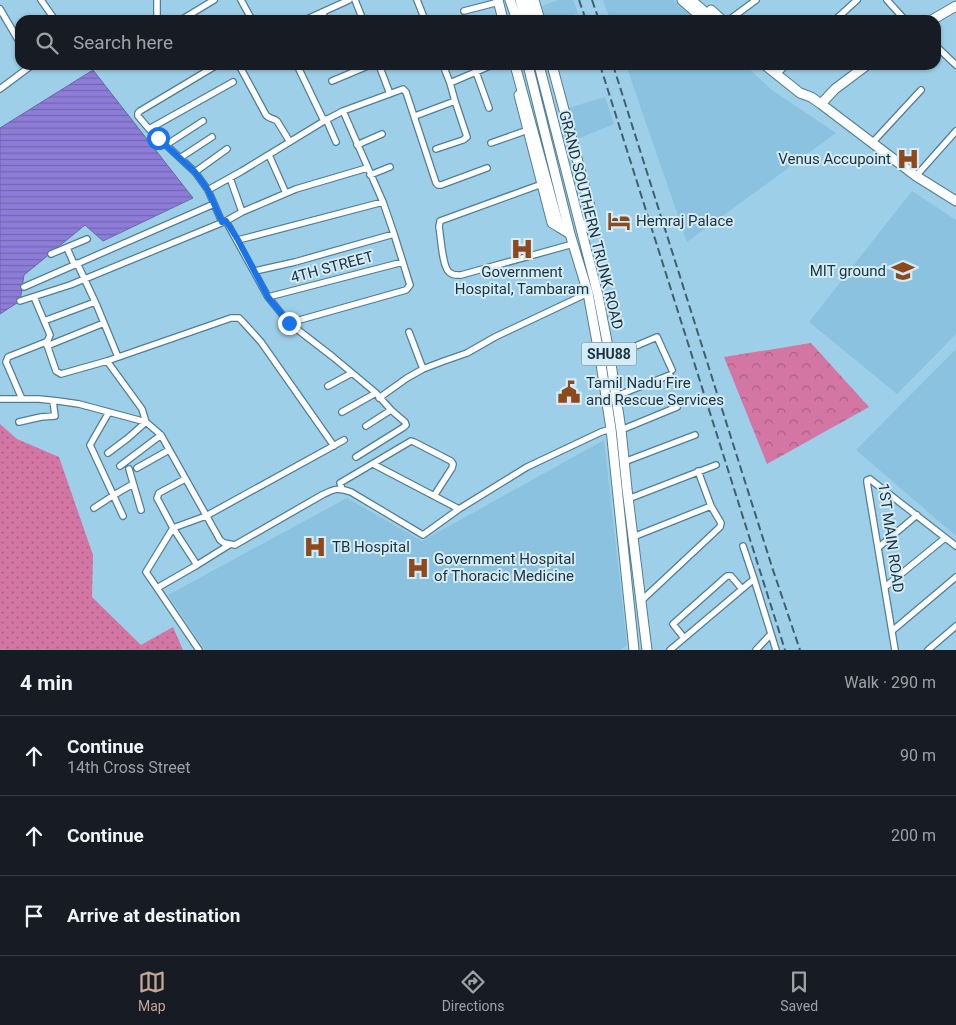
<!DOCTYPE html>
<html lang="en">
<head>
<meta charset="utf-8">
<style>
  body { margin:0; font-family:Roboto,sans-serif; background:#20242c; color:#f1f3f6 }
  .stop { position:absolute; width:15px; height:15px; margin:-11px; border:4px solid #1a73e8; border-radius:50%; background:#fff }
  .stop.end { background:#1a73e8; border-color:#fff; box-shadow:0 1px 5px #0008 }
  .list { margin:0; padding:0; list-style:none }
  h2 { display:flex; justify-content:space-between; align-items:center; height:65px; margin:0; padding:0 20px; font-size:21px }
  h2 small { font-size:16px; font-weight:400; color:#9ea1a6 }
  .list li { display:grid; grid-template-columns:32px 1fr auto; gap:15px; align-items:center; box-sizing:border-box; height:80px; padding:0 20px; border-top:1px solid #363941 }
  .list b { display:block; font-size:19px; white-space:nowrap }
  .list p { margin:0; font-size:16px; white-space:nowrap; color:#9ea1a6 }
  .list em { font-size:16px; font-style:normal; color:#9ea1a6 }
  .icon { flex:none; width:28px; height:28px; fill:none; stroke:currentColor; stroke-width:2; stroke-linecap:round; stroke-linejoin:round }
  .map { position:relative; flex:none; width:956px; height:650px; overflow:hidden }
  .search { position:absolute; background:#171b24; box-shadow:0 1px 4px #0004; left:15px; right:15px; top:15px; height:55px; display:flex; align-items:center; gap:12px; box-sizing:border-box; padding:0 18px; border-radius:15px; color:#9ea1a6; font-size:19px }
  .sheet { height:305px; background:#171b24 }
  nav { display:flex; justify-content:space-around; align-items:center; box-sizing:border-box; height:70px; border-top:1px solid #363941; background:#171b24; font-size:14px; color:#9ea1a6 }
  nav a { display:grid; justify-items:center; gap:2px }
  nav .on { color:#c4a694 }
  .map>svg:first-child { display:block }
</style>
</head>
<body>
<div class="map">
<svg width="956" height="650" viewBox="0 0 956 650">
  <defs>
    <pattern id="grass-dots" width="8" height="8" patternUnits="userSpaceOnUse" patternTransform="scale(1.25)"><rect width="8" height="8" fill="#d376a4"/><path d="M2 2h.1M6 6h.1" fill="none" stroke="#ab6187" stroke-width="1.8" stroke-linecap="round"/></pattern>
    <pattern id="forest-crowns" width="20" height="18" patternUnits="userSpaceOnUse" patternTransform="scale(1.25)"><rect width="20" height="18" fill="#d376a4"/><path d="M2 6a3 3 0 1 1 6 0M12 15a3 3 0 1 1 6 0" fill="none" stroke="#ab6187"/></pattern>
    <pattern id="water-rules" width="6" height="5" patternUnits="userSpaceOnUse" patternTransform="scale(1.25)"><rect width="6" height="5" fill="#8d7cd8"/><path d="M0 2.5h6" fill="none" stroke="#7366b0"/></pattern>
  </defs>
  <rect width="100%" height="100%" fill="#9ecfe8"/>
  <path fill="#8ac2df" d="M558 0H573L578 13 561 20H546L542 6Z
    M603 0H674L696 20H610Z
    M626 65H745L773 91 836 133 687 242Z
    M605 97 614 124 577 139 568 108Z
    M912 191 956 220V334L897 394 809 322Z
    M956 349V536L856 450Z
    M604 440 627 645 620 650H205L168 595 347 498 422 541Z"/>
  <path fill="url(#grass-dots)" d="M0 424 17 439 59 457 93 555 92 597 141 645 173 627 183 650H0Z"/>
  <path fill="url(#forest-crowns)" d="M811 343 869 407 767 464 724 357Z"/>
  <path fill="url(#water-rules)" stroke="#6c66a9" d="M93 70 193 198 103 241 85 225 24 275 20 301 0 314V128Z"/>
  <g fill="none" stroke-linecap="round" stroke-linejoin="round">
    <defs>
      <path id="street" d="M41 0 55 20
        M241 0 252 20
        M355 0 363 20
        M417 0 425 20
        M887 0 905 20
        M0 9 20 43
        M464 11 495 3
        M322 12 326 20
        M155 20 157 19V0
        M181 20 214 0
        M305 20 349 0
        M729 20 756 0
        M835 20 857 0
        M936 46 956 65
        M217 65 140 111 138 113V116L149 129 195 172 208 190 222 222
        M239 65 266 115C269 119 274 118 277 121L290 142
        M297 65 324 121
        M379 65 390 94
        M780 71 786 65
        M476 72 489 108
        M332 81 370 65
        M450 83 492 65
        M0 89 32 65
        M415 116 455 101 450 83 443 65
        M326 119 336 142
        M149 129 233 82
        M491 143 528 130
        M872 143 921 90
        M166 145 203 121
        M357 145 382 134
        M436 149 463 140 467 137 455 101
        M269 155 285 191
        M180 158 212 137
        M195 172 227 149
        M370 175 390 167
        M916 176 956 131
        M230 178 242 212
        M542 184 440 221 439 227C441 237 442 266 449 272 453 276 457 275 461 275L573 244
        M208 190 242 171 324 121 343 111 403 89 406 92 436 183 438 185H441L487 168
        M226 221 268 297 289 323 333 357 376 393 391 410 405 422 406 425 404 427 356 457
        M238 240 383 202
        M67 248 74 264
        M51 254 87 239
        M77 263 97 306 118 357
        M255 271 295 262 394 234
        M24 287 214 204
        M268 297 403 262
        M20 301 70 285 226 221 242 212 296 189 367 168
        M44 321 95 302
        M289 323 406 290 410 285 394 234 383 202 343 111
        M409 332 423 369
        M46 342 56 371 61 374 107 361 231 318H239L243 322 261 342 334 446
        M47 346 104 323
        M610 357 657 337 672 370
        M107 361 142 409 146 422 128 438 108 453
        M328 386 352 373
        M616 396 670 375
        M379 398 407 378 423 369 444 361 467 353 495 337 588 293
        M0 399H39L58 401 79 404 146 422 161 435 220 540 224 543 235 545 322 495C334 489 338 487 351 492L423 535 459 509 527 467 601 432 611 429
        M22 399 6 362 8 357 46 342 48 340 50 335 34 297
        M109 412 90 445 123 516
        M342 412 376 393
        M19 422 41 417 55 416 53 401
        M366 426 391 410
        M621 430 677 407
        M624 462 695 435
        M373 464 459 509
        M120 466 161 435
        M137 468 169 450
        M129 469 141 510
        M185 479 159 493 157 498 173 528 197 565
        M342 489 340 483 411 441 414 442 451 461 453 464 452 468 434 496
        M628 499 716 465
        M94 508 114 495 133 484
        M633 537 711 506
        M743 546 754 579 776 650
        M879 547 917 515
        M885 587 945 538
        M157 588 146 572 173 528 206 516 344 440
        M641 601 720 527 721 523 711 506 698 471
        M892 631 956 577
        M684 638 673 624 727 576H731L742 589
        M199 650 157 588 197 565 229 545
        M670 650 754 579
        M756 650 771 634
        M895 650 867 482V480L870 479 871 480 956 546
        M928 650 956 626"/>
      <path id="secondary" d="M534 0 540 20
        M682 0 705 20
        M691 0 714 20
        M711 10 722 20
        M932 20 956 6
        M552 65 590 207 587 227
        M765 65 800 93 811 97 821 104 916 176 956 201
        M519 95 552 223 559 227
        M821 104 835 89 867 65"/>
      <path id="primary" d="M498 0 503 20
        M510 0 517 20
        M520 0 526 20
        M528 0 533 20
        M515 65 559 227 570 234
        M528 65 570 234 588 293 601 364 611 429 634 650
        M539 65 598 295 610 357 621 430 627 489 647 650"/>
    </defs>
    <use href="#street" stroke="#507f95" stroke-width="8"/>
    <use href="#secondary" stroke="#507f95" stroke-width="11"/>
    <use href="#primary" stroke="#507f95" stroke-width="11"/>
    <use href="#street" stroke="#fff" stroke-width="5.5"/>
    <use href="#secondary" stroke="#fff" stroke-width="9"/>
    <use href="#primary" stroke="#fff" stroke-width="9"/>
    <path stroke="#435f6d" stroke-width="2" stroke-dasharray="8 4" stroke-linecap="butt" d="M579 0 586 20
      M592 0 599 20
      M600 65 785 650
      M613 65 773 570 800 650"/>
  </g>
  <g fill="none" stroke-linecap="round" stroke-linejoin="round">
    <path stroke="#1a73e8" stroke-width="6" d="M158 138 195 172 208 190 222 222 226 221 238 240 268 297 289 323"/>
  </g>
  <defs>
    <symbol id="hospital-bare" viewBox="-9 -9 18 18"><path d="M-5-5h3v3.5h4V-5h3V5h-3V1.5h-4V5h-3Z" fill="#8d491c" stroke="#d3ecf8" stroke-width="2.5" paint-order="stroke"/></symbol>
    <symbol id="hotel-bare" viewBox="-9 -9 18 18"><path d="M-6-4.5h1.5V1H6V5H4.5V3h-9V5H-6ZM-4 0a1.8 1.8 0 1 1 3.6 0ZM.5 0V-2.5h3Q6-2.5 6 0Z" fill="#8d491c" stroke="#d3ecf8" stroke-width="2.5" paint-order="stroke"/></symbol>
    <symbol id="university-bare" viewBox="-9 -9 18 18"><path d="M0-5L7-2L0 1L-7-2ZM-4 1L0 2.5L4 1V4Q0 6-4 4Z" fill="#8d491c" stroke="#d3ecf8" stroke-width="2.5" paint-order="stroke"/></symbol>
    <symbol id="civic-bare" viewBox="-9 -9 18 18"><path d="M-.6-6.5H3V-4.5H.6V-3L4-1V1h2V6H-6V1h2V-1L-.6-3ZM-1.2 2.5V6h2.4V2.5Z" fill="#8d491c" stroke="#d3ecf8" stroke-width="2.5" paint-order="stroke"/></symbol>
  </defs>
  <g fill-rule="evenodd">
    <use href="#hospital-bare" x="892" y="143" width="32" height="32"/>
    <use href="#hotel-bare" x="603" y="205" width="32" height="32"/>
    <use href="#hospital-bare" x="506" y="233" width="32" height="32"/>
    <use href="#university-bare" x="887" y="255" width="32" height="32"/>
    <use href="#civic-bare" x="553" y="376" width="32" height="32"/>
    <use href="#hospital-bare" x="299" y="531" width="32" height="32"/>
    <use href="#hospital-bare" x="402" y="552" width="32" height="32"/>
  </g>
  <g text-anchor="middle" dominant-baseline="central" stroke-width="4" stroke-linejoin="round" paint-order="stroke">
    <rect fill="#d3ecf8" stroke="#546a74" stroke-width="1" x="581.5" y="342.5" width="55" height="23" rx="4"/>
    <g font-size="14" font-weight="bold" fill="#1e323b">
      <text x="609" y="354">SHU88</text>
    </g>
    <g font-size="15" fill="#1e323b" stroke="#d3ecf8" text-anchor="start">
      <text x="891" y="159" text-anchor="end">Venus Accupoint</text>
      <text x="636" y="221">Hemraj Palace</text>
      <text x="886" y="271" text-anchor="end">MIT ground</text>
      <text x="522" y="272" text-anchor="middle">Government<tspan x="522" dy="17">Hospital, Tambaram</tspan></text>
      <text x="586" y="383">Tamil Nadu Fire<tspan x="586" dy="17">and Rescue Services</tspan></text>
      <text x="332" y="547">TB Hospital</text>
      <text x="434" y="559">Government Hospital<tspan x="434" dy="17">of Thoracic Medicine</tspan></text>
    </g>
    <g font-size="15" fill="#1e323b" stroke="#d3ecf8">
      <text transform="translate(591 220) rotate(76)">GRAND SOUTHERN TRUNK ROAD</text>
      <text transform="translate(332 267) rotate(-15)">4TH STREET</text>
      <text transform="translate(891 538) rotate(82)">1ST MAIN ROAD</text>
    </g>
  </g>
</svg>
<div class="stop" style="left:158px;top:138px"></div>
<div class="stop end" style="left:289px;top:323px"></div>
<div class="search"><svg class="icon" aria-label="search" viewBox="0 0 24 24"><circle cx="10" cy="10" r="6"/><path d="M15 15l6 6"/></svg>Search here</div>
</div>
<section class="sheet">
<h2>4 min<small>Walk · 290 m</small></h2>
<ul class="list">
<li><svg class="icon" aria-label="ahead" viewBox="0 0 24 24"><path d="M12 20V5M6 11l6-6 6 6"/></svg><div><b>Continue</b><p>14th Cross Street</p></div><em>90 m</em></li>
<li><svg class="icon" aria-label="ahead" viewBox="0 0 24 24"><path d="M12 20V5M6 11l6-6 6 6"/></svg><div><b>Continue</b></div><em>200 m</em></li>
<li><svg class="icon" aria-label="arrive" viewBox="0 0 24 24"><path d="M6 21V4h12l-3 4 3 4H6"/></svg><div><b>Arrive at destination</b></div></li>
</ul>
</section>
<nav>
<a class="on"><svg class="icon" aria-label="map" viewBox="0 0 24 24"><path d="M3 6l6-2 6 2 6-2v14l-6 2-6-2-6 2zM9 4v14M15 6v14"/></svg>Map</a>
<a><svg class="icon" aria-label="directions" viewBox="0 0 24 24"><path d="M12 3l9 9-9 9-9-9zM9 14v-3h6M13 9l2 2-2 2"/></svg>Directions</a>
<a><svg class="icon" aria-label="saved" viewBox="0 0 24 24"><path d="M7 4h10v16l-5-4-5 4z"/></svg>Saved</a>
</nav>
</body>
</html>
